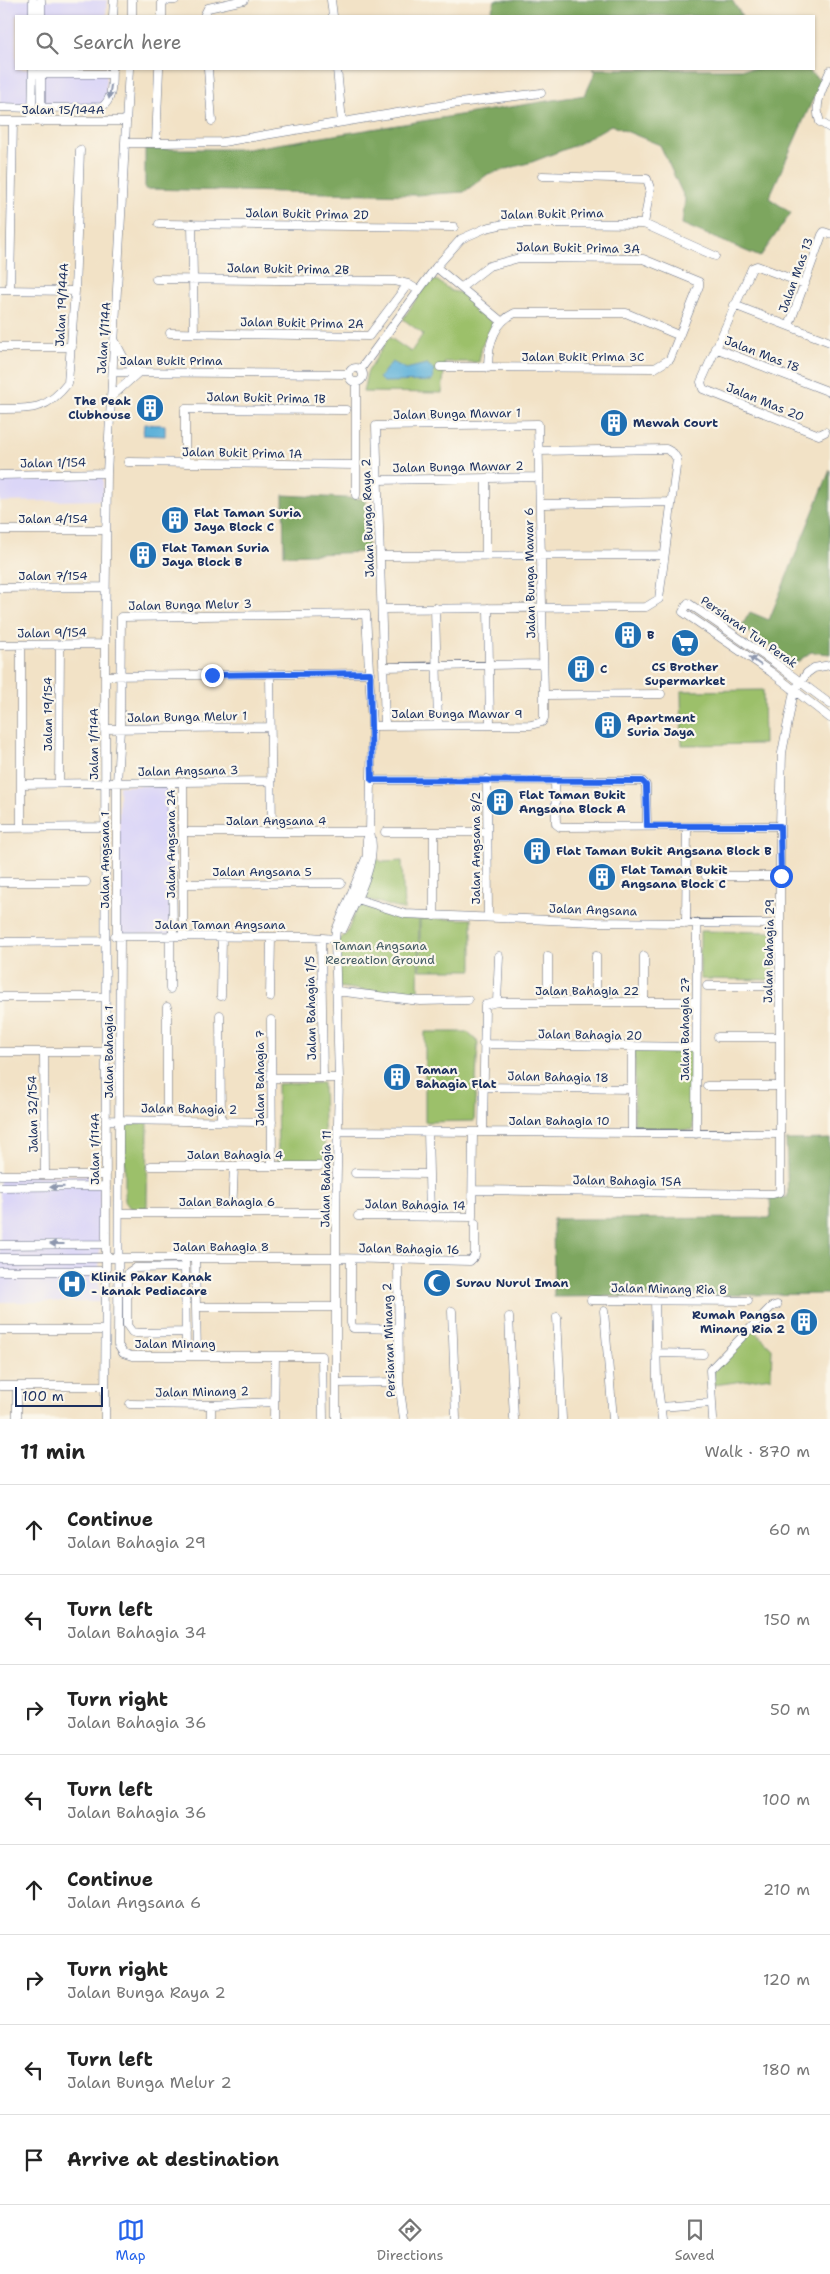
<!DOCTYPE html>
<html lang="en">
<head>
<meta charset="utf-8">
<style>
  body { margin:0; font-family:"Shantell Sans",sans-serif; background:#f2f2f2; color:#222 }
  .scale { position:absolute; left:15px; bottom:12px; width:88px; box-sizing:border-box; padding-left:5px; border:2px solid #1b2f5e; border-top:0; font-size:14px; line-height:18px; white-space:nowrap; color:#1b2f5e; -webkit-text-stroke:4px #fbf7ec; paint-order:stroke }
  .stop { position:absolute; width:15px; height:15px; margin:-11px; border:4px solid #2563eb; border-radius:50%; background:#fff }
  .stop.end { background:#2563eb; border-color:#fff; box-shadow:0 1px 5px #0008 }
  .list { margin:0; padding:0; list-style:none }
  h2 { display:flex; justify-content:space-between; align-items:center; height:65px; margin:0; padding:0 20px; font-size:21px }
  h2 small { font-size:16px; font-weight:400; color:#767676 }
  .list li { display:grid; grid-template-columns:32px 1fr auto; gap:15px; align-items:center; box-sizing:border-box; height:90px; padding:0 20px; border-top:1px solid #e0e0e0 }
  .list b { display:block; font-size:19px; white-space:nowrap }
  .list p { margin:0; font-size:16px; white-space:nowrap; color:#767676 }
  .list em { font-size:16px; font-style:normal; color:#767676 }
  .icon { flex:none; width:28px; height:28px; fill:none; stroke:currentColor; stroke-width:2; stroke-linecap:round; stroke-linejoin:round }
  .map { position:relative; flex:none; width:830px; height:1419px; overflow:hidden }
  .search { position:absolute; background:#fff; box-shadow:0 1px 4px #0004; left:15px; right:15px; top:15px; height:55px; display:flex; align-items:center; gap:12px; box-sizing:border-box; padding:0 18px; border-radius:0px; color:#767676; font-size:19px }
  .sheet { height:785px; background:#fff }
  nav { display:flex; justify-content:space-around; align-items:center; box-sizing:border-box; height:70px; border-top:1px solid #e0e0e0; background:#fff; font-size:14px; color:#767676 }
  nav a { display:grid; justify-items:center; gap:2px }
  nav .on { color:#2563eb }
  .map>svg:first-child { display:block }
</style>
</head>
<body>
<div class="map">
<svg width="830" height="1419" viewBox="0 0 830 1419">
  <rect width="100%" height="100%" fill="#fbf7ec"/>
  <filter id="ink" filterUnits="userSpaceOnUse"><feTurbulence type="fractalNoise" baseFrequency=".02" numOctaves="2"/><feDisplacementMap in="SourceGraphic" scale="10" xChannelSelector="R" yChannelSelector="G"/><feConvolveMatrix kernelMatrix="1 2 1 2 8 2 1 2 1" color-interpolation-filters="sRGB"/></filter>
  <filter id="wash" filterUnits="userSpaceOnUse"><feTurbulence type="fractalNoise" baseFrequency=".0096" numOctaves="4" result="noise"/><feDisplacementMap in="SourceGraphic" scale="20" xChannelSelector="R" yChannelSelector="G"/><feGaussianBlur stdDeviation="1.12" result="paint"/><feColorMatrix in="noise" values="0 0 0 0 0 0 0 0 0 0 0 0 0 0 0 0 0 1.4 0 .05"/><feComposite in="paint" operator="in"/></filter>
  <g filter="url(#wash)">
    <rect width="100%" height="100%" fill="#f2e2c6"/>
    <path fill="#dbd6f7" d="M0 0H107L106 16H16V69H106V101L101 105H0Z
      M103 475V500L0 502V477Z
      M169 785 171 934H119V786Z
      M97 1175V1181H100L99 1302H0V1176Z"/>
    <path fill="#9cc06a" stroke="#5c7864" d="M430 279 438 281 451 291 462 293 493 323 482 346 479 362H445L442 393 363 392 367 373 389 337 411 352 423 334 403 319Z
      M763 690 764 744 682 745 681 691Z
      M374 858 383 862 402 861 404 910 360 897Z
      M358 904 402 919H419L418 997 338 987V941L347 933Z
      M420 919H472V970H420Z
      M700 931 775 932 774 980 700 979Z
      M425 1032H467L478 1042 474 1121 425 1122Z
      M635 1047 692 1049 693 1130 634 1129Z
      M323 1083 325 1160 278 1161 277 1084Z
      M148 1122 147 1207 130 1208 125 1202V1125Z
      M753 1330 772 1348 771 1377 714 1385V1371Z"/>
    <path fill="#7da65e" stroke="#4c6a5e" d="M495 0H732L742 16H490Z
      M592 69H806L821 81 769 198 791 213 760 257 682 224 685 199 660 145 611 125 576 145 532 162 488 174 464 192 417 195 145 189V149H247L585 95 596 71Z
      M830 470V654L811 652 796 663 741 627 750 612 769 620Z
      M283 495 365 499 368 552 284 555Z
      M830 1139V1294L554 1297 553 1219 771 1218 770 1198 788 1197 786 1140Z"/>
    <path fill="#5db1d9" stroke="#3c709c" d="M392 362 406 369 427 364 434 370 432 381 383 382 379 378Z
      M144 424 165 425V436L143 435Z"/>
  </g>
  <g filter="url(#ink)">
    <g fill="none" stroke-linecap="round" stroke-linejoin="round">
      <defs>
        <path id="minor" d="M331 0 333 16
          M162 1 175 0
          M33 16V0
          M41 16V0
          M113 16 114 0
          M132 16V0
          M162 16V0
          M204 16 208 8 244 0
          M159 69 156 143 223 142 451 104 541 93
          M208 69 212 121
          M337 69 342 122
          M830 71C823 88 813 104 820 122L830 128
          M33 74H111
          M0 107 32 108
          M41 108 102 107C114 98 111 83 112 69
          M0 121H126
          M32 121 33 69
          M41 122V71
          M126 143H156
          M542 176 647 179 650 188 644 224
          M159 224 454 227
          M192 224 194 333
          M436 267 501 321
          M156 279 395 281 408 284 418 290
          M805 284 757 266 752 268 701 382 703 389 819 435 825 432
          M0 290 75 291
          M10 290 13 121
          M734 305 830 342
          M789 326 822 235 824 232 830 234
          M170 333 369 336 408 284
          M115 341 126 362 139 372
          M0 347H72
          M715 348 830 392
          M440 367 655 368 670 359 699 286V282L643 259 519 258 489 266 462 287
          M488 368C488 346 494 322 515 313H626L678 335
          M349 375a7 7 0 1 1 14 0a7 7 0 1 1-14 0Z
          M360 370 436 267 461 239 486 228 504 224 529 223 644 224 715 256
          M113 372 349 374
          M111 397 139 372
          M0 409C33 409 47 410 68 383L75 291 80 150
          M128 462 355 465
          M185 463V409L346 410
          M0 475 107 473
          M379 480 539 477
          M356 495V382
          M544 504 671 502
          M0 530H106
          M486 554V479
          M381 556 664 555
          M0 588 105 587
          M435 608 438 725
          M488 608 490 725
          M382 609 646 607 659 599 677 459 673 453 666 449 538 451
          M0 645 105 644
          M383 667 542 664
          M270 674 272 831
          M105 676 370 673
          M544 695 661 694
          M830 704 775 663 688 603 683 612 771 672 830 718
          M372 726 531 725 542 722 544 718V695L538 424 376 426 385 726
          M105 729 270 727
          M487 779 488 917
          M372 780 642 781 646 785 647 826
          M555 781 556 824 560 827 780 826
          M183 782V936
          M59 783 60 645
          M171 783 173 936
          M21 784 271 781
          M0 828 105 827
          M21 828V645
          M183 832H370
          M385 832H487
          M434 833V916
          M706 876H781
          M0 882H86
          M183 884 341 883
          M351 897 405 914 596 922 780 924
          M686 924 687 827
          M343 929C355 902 379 862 370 832
          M115 936 310 937 335 939
          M117 936V783L120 729 121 617 366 614 372 726 370 832 367 840V856L336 930 335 939 339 1078 336 1213V1419
          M120 936 118 1345 123 1353 132 1356H322L323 1419
          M170 936V989
          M321 938 323 1078
          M0 942 105 941
          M707 986H779
          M336 991 420 1001 468 1000
          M221 996 222 936
          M0 997H105
          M270 997 271 937
          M497 1002 499 956
          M548 1002V956
          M596 1002V956
          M644 1002V956
          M167 1007V1120
          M220 1015 221 1121
          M271 1020 272 1166
          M718 1037H779
          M483 1044 696 1047
          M0 1052H106
          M44 1052 45 1175
          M271 1078H339
          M707 1086H780
          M483 1087 632 1089
          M106 1120 272 1122
          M338 1131 779 1134
          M428 1131 430 1217
          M483 1132 485 1005 497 1002H695
          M632 1133V1047
          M696 1134 697 924
          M151 1166H319
          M355 1173 428 1174
          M0 1175H106
          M0 1187 106 1186
          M473 1190 773 1194 780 1192V826L782 753 794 691 807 673 814 668 830 665
          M119 1213H336
          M232 1213 234 1166
          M358 1216 472 1217 473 1132
          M0 1245 106 1244
          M0 1258H336L470 1261 475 1256V1223
          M195 1259 197 1355
          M351 1259V1323L353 1328 399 1329
          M398 1260 399 1382 404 1419
          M185 1263 186 1355
          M185 1267 135 1268 129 1272 127 1277V1325L132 1332 136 1333 186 1332
          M0 1271H106
          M591 1300 748 1301
          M655 1300 657 1379 662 1419
          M197 1307H335
          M452 1311 456 1419
          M604 1311 613 1419
          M509 1317 514 1419
          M557 1317 562 1419
          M0 1330H105
          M656 1353 703 1354
          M337 1383 399 1382
          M0 1386H105
          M17 1386V1419
          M130 1404 211 1405 274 1402
          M661 1407 711 1403
          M105 1419 106 1258 105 644 107 473 129 69
          M211 1419V1405
          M274 1419 275 1356
          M713 1419 710 1370 771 1307 777 1305"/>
      </defs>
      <use href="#minor" stroke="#666e82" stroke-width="9"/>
      <use href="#minor" stroke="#fff" stroke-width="8"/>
    </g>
    <defs><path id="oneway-solid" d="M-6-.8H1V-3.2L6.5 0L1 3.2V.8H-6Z" transform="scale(1.25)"/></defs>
    <g fill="#8d97ae">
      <use href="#oneway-solid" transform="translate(110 92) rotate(98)"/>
      <use href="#oneway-solid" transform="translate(755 661) rotate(-145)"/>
      <use href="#oneway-solid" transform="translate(57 1187) rotate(179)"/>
      <use href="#oneway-solid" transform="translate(57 1244) rotate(-180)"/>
    </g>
  </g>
  <g fill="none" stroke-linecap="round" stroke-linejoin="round" filter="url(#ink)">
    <path stroke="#2563eb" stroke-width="6" d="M212 675 370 673 372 780 642 781 646 785 647 826H780L781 876"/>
  </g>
  <defs>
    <symbol id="building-disc" viewBox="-11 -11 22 22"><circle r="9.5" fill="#1f6fb2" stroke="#fbf7ec"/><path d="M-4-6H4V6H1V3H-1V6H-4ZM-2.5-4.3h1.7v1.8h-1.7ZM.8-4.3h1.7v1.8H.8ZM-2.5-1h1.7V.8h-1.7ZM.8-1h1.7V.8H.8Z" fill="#fff"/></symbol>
    <symbol id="supermarket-disc" viewBox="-11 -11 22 22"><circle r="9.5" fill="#1f6fb2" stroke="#fbf7ec"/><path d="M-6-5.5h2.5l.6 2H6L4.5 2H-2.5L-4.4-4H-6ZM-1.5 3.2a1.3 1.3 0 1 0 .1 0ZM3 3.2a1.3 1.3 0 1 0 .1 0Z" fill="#fff"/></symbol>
    <symbol id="mosque-disc" viewBox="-11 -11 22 22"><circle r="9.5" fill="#1f6fb2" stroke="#fbf7ec"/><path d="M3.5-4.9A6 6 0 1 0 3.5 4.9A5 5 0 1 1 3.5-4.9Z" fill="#fff"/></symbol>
    <symbol id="hospital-disc" viewBox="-11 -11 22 22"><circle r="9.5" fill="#1f6fb2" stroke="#fbf7ec"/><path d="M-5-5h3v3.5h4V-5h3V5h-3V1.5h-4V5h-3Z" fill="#fff"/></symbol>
  </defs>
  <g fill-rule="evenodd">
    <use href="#building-disc" x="134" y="392" width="32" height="32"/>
    <use href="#building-disc" x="598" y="407" width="32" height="32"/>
    <use href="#building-disc" x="159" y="504" width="32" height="32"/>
    <use href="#building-disc" x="127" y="539" width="32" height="32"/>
    <use href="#building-disc" x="612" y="619" width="32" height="32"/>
    <use href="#supermarket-disc" x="669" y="627" width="32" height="32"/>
    <use href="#building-disc" x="565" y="653" width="32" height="32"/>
    <use href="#building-disc" x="592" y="709" width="32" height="32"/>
    <use href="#building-disc" x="484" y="786" width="32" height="32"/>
    <use href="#building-disc" x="521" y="835" width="32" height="32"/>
    <use href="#building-disc" x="586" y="861" width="32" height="32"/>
    <use href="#building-disc" x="381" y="1061" width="32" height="32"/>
    <use href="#mosque-disc" x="421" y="1267" width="32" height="32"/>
    <use href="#hospital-disc" x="56" y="1268" width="32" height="32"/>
    <use href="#building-disc" x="788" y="1306" width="32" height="32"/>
  </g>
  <g text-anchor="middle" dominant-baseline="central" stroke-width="4.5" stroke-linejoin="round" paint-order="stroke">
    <g font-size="12" fill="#1b2f5e" stroke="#fbf7ec">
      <text x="63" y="110">Jalan 15/144A</text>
      <text transform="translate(307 214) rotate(1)">Jalan Bukit Prima 2D</text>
      <text transform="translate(552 214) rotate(-1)">Jalan Bukit Prima</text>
      <text transform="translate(578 248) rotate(1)">Jalan Bukit Prima 3A</text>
      <text transform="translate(288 269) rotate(1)">Jalan Bukit Prima 2B</text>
      <text transform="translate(796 275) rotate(-70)">Jalan Mas 13</text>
      <text transform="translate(62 305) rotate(-87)">Jalan 19/144A</text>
      <text transform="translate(302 323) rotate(1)">Jalan Bukit Prima 2A</text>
      <text transform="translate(104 338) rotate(-86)">Jalan 1/114A</text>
      <text transform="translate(762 354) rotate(21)">Jalan Mas 18</text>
      <text x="583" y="357">Jalan Bukit Prima 3C</text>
      <text x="171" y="361">Jalan Bukit Prima</text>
      <text transform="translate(266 398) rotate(1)">Jalan Bukit Prima 1B</text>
      <text transform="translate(765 402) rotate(22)">Jalan Mas 20</text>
      <text transform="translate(457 414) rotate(-1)">Jalan Bunga Mawar 1</text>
      <text transform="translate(242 453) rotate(1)">Jalan Bukit Prima 1A</text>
      <text transform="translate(53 463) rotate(-1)">Jalan 1/154</text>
      <text transform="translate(458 467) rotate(-1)">Jalan Bunga Mawar 2</text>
      <text transform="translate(368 518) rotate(-92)">Jalan Bunga Raya 2</text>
      <text x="53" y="519">Jalan 4/154</text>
      <text transform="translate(530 573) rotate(-91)">Jalan Bunga Mawar 6</text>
      <text x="53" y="576">Jalan 7/154</text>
      <text transform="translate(190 605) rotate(-1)">Jalan Bunga Melur 3</text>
      <text transform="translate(749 632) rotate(35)">Persiaran Tun Perak</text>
      <text transform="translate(52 633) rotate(-1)">Jalan 9/154</text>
      <text transform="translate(48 714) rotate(-90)">Jalan 19/154</text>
      <text x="457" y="714">Jalan Bunga Mawar 9</text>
      <text transform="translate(187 717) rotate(-1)">Jalan Bunga Melur 1</text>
      <text transform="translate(94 744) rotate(-90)">Jalan 1/114A</text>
      <text transform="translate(188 771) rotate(-1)">Jalan Angsana 3</text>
      <text x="276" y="821">Jalan Angsana 4</text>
      <text transform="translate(171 844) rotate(-90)">Jalan Angsana 2A</text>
      <text transform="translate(476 848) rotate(-90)">Jalan Angsana 8/2</text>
      <text transform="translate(105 860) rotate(-90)">Jalan Angsana 1</text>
      <text x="262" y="872">Jalan Angsana 5</text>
      <text transform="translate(593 910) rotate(2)">Jalan Angsana</text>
      <text x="220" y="925">Jalan Taman Angsana</text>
      <text transform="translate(769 951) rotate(-89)">Jalan Bahagia 29</text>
      <text x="587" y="991">Jalan Bahagia 22</text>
      <text transform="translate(311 1008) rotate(-91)">Jalan Bahagia 1/5</text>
      <text transform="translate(685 1029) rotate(-90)">Jalan Bahagia 27</text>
      <text transform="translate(590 1035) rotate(1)">Jalan Bahagia 20</text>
      <text transform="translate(109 1052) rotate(-90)">Jalan Bahagia 1</text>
      <text transform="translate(558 1077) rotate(1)">Jalan Bahagia 18</text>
      <text transform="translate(260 1078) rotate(-90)">Jalan Bahagia 7</text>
      <text transform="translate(189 1109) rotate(1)">Jalan Bahagia 2</text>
      <text transform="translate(33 1114) rotate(-91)">Jalan 32/154</text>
      <text x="559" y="1121">Jalan Bahagia 10</text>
      <text transform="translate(95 1149) rotate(-90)">Jalan 1/114A</text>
      <text x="235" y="1155">Jalan Bahagia 4</text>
      <text transform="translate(326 1179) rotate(-89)">Jalan Bahagia 11</text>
      <text transform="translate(627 1181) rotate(1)">Jalan Bahagia 15A</text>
      <text x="227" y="1202">Jalan Bahagia 6</text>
      <text transform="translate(415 1205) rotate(1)">Jalan Bahagia 14</text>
      <text x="221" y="1247">Jalan Bahagia 8</text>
      <text transform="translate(409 1249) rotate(1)">Jalan Bahagia 16</text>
      <text transform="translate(669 1289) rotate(1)">Jalan Minang Ria 8</text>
      <text transform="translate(389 1340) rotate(-92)">Persiaran Minang 2</text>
      <text x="175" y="1344">Jalan Minang</text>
      <text transform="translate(202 1392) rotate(-1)">Jalan Minang 2</text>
    </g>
    <g font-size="12" font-weight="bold" fill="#1b2f5e" stroke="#fbf7ec" text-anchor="start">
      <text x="131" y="401" text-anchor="end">The Peak<tspan x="131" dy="14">Clubhouse</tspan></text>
      <text x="633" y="423">Mewah Court</text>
      <text x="194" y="513">Flat Taman Suria<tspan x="194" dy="14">Jaya Block C</tspan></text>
      <text x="162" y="548">Flat Taman Suria<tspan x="162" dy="14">Jaya Block B</tspan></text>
      <text x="647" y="635">B</text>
      <text x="685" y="667" text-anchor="middle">CS Brother<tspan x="685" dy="14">Supermarket</tspan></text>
      <text x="600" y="669">C</text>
      <text x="627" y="718">Apartment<tspan x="627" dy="14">Suria Jaya</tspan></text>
      <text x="519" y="795">Flat Taman Bukit<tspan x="519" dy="14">Angsana Block A</tspan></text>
      <text x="556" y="851">Flat Taman Bukit Angsana Block B</text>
      <text x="621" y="870">Flat Taman Bukit<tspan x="621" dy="14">Angsana Block C</tspan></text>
      <text x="416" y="1070">Taman<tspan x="416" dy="14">Bahagia Flat</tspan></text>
      <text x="91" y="1277">Klinik Pakar Kanak<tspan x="91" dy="14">- kanak Pediacare</tspan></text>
      <text x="456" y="1283">Surau Nurul Iman</text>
      <text x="785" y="1315" text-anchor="end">Rumah Pangsa<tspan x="785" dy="14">Minang Ria 2</tspan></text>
    </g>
    <g font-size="12" fill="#425a62" stroke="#fbf7ec">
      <text x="380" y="946">Taman Angsana<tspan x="380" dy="14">Recreation Ground</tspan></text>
    </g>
  </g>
</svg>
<div class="scale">100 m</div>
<div class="stop" style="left:781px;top:876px"></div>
<div class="stop end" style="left:212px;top:675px"></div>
<div class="search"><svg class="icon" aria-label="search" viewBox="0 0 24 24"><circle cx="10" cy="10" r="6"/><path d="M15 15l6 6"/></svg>Search here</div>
</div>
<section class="sheet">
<h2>11 min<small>Walk · 870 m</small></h2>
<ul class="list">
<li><svg class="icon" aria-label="ahead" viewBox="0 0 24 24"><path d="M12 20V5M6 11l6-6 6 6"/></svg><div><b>Continue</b><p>Jalan Bahagia 29</p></div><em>60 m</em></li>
<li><svg class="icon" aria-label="left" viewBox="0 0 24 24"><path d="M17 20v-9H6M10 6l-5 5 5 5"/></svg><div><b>Turn left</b><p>Jalan Bahagia 34</p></div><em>150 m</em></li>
<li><svg class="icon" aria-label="right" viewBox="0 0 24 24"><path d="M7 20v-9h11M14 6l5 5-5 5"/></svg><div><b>Turn right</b><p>Jalan Bahagia 36</p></div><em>50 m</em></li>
<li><svg class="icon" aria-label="left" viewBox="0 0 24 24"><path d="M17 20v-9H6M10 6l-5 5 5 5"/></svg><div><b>Turn left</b><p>Jalan Bahagia 36</p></div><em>100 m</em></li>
<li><svg class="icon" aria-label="ahead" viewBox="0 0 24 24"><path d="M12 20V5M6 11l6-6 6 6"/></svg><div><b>Continue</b><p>Jalan Angsana 6</p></div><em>210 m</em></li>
<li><svg class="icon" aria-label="right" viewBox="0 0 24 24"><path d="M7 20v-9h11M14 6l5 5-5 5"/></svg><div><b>Turn right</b><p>Jalan Bunga Raya 2</p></div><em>120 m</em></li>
<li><svg class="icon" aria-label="left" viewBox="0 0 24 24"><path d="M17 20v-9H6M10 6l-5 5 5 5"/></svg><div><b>Turn left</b><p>Jalan Bunga Melur 2</p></div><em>180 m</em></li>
<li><svg class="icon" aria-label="arrive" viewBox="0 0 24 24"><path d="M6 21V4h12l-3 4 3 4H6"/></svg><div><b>Arrive at destination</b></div></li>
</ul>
</section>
<nav>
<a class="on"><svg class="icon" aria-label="map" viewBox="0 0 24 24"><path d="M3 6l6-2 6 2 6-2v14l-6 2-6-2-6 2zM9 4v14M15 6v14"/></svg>Map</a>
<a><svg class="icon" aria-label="directions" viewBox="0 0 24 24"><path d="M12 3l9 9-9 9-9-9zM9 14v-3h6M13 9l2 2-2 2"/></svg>Directions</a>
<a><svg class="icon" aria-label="saved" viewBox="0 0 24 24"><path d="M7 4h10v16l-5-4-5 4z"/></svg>Saved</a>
</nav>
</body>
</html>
